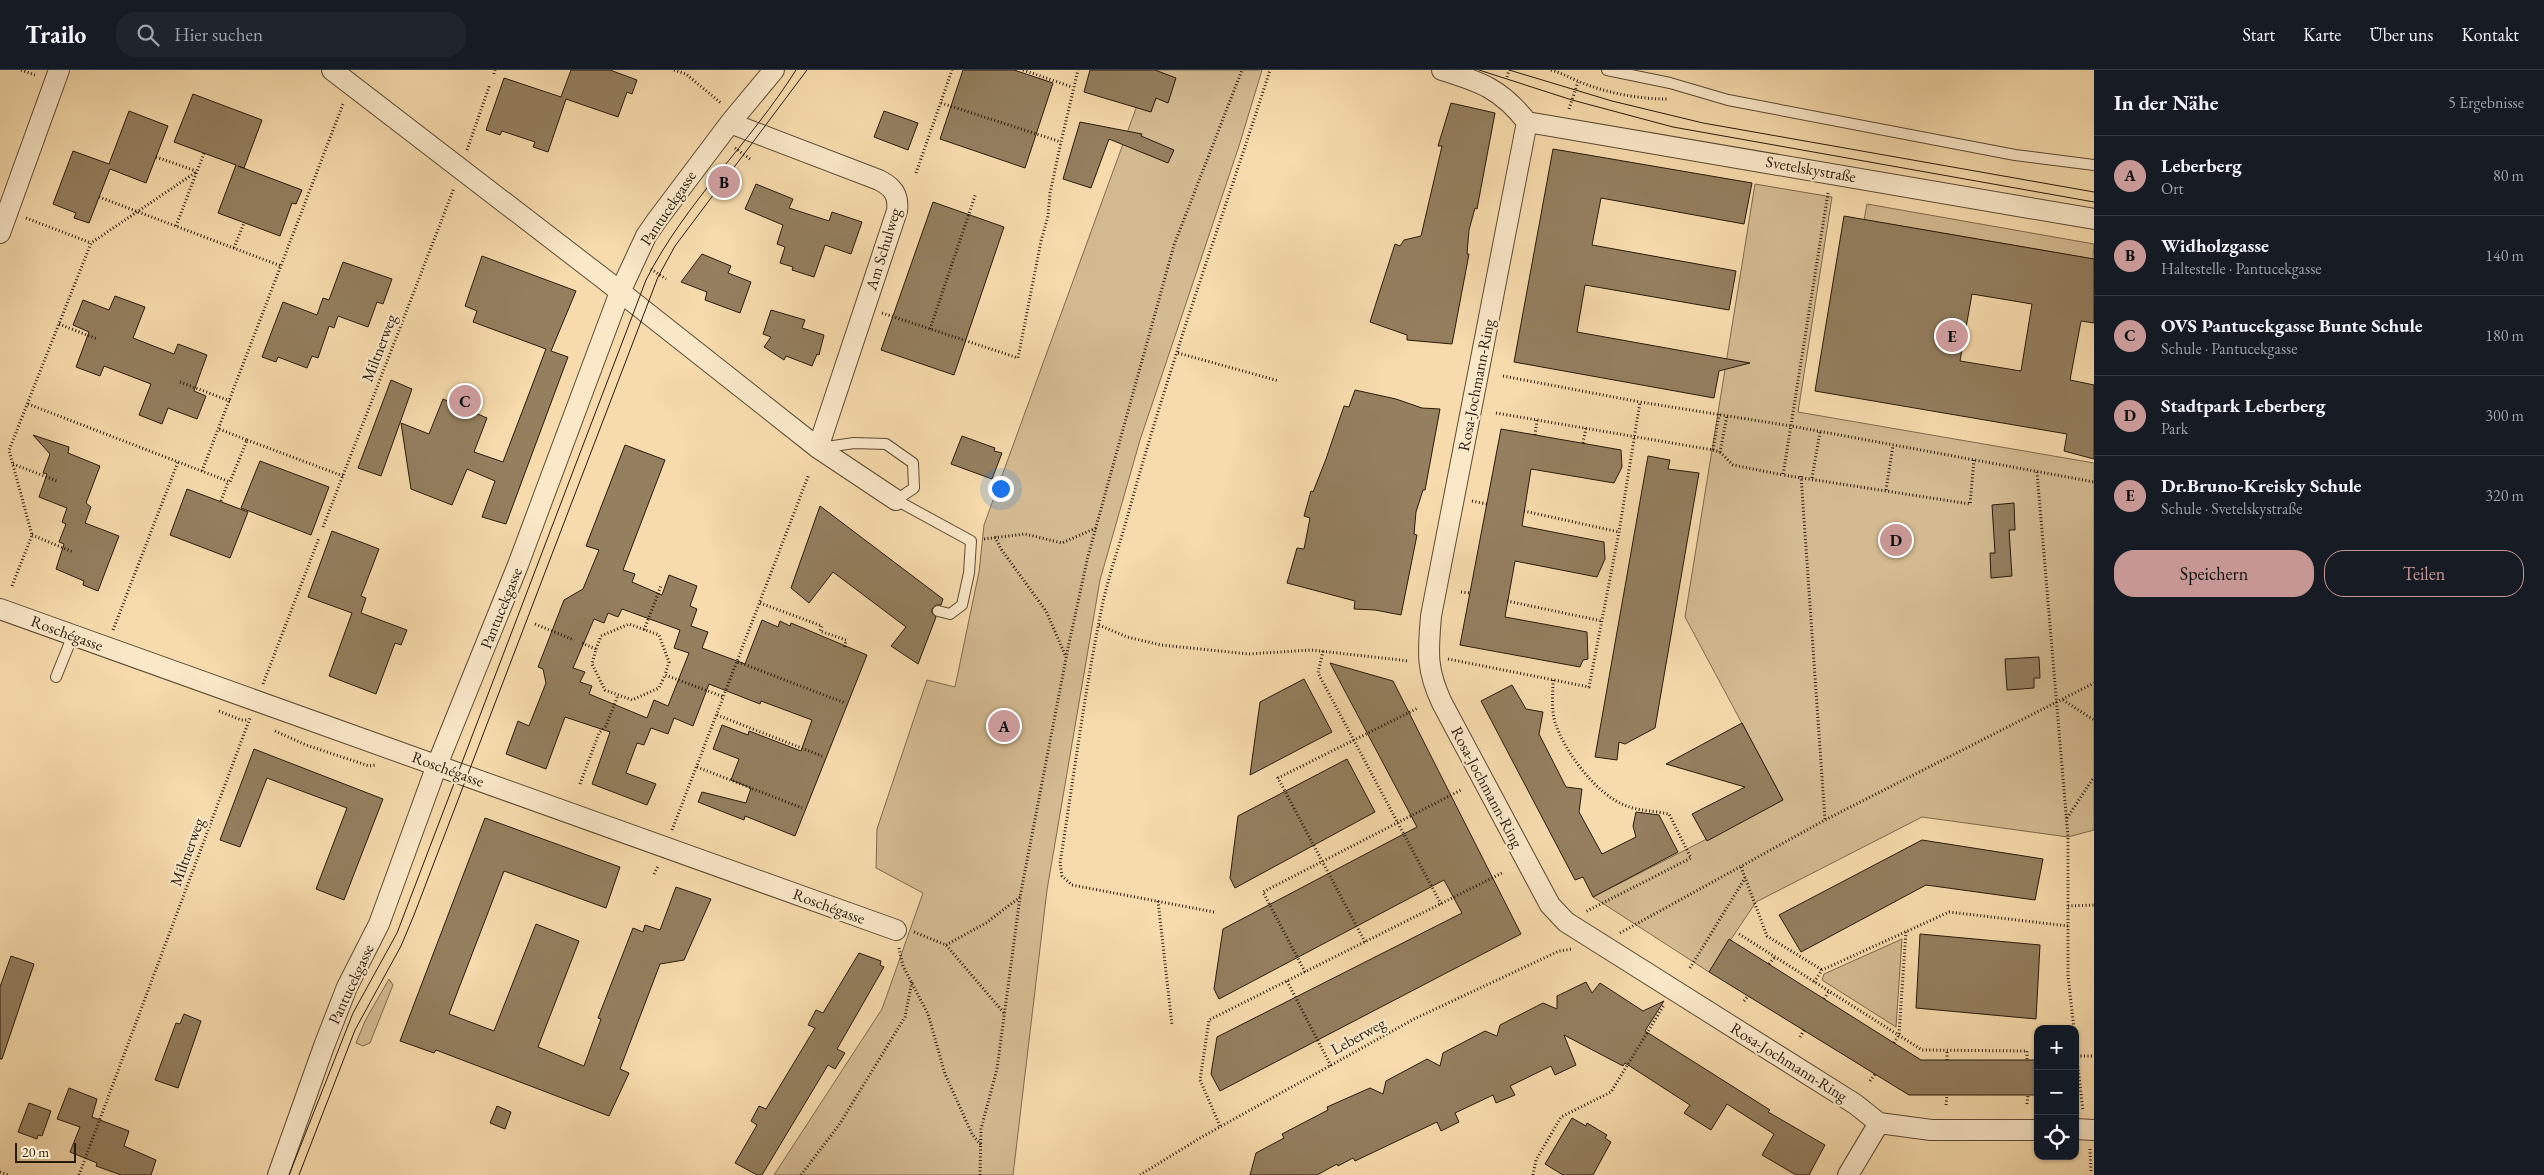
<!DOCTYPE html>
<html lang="de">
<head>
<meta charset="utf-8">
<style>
  body { margin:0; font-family:"EB Garamond",serif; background:#20242c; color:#f1f3f6 }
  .controls { position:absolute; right:15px; bottom:15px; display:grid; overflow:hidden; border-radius:10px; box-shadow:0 1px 4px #0004 }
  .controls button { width:45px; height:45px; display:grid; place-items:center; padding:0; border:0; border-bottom:1px solid #363941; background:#171b24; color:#f1f3f6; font:25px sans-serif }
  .scale { position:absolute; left:15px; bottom:12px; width:61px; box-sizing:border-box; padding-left:5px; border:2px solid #281b0c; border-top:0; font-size:14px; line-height:18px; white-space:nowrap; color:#281b0c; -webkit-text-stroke:4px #fae8c9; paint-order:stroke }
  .you { position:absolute; left:1000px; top:418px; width:18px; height:18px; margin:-12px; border:4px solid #fff; border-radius:50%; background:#1a73e8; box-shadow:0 0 0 8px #1a73e833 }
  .badge { display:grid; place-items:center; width:32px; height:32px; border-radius:50%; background:#c59692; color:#111; font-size:16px; font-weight:700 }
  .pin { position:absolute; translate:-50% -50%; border:2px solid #fff; box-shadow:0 1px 5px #0006 }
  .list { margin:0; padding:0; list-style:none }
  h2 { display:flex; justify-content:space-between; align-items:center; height:65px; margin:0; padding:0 20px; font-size:21px }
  h2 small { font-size:16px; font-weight:400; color:#9ea1a6 }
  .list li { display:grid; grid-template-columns:32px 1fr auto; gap:15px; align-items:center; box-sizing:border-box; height:80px; padding:0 20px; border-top:1px solid #363941 }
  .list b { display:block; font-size:19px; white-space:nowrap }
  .list p { margin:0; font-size:16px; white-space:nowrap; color:#9ea1a6 }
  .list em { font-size:16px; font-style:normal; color:#9ea1a6 }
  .actions { display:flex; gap:10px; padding:15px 20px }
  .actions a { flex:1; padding:11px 0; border:1px solid #c59692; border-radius:20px; text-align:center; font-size:18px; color:#c59692 }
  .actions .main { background:#c59692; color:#111 }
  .icon { flex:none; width:28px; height:28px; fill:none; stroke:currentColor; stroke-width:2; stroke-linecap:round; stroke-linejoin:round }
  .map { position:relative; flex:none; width:2094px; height:1105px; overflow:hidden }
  header { display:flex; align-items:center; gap:30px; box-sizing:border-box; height:70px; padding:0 25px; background:#171b24; border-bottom:1px solid #363941 }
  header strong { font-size:24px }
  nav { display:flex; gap:28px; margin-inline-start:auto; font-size:18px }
  .search { width:350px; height:45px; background:#20242c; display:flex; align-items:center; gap:12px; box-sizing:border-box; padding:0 18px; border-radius:20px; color:#9ea1a6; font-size:19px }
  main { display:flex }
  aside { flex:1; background:#171b24 }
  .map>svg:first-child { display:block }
</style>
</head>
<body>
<header>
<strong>Trailo</strong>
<div class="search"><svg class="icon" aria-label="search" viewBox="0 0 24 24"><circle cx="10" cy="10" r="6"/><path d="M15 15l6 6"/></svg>Hier suchen</div>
<nav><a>Start</a><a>Karte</a><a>Über uns</a><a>Kontakt</a></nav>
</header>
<main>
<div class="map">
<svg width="2094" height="1105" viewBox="0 0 2094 1105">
  <rect width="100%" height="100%" fill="#f7dbac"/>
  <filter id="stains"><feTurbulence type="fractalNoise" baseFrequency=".004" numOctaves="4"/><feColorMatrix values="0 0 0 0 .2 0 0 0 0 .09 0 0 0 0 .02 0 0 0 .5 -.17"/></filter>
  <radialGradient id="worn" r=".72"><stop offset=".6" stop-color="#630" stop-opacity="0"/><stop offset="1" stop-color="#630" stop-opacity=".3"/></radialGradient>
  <path fill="#d4ba91" stroke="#7e6a4e" d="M1150 0H1262L1239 76 1140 370 1100 510 1047 820 1013 1105H774L882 939 923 823 876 798 877 759 927 610 955 617 979 502 984 455Z
    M1755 114 1832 127 1798 342 2094 393V760L2068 767 1922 747 1756 832 1709 902 1593 827 1783 730 1685 547Z
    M1867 134 2094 174 2093 189 1864 150Z
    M1902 869 1896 957 1822 910 1824 904Z
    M389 909 393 915 370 973 363 976 356 973 365 951Z"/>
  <path fill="#947f5f" stroke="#281b0c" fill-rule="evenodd" d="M571 0H610L637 10 632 24 627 22 618 47 566 29 548 82 533 77 535 72 502 61 500 65 486 60 504 8 561 27Z
    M963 0H1014L1053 13 1025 98 940 69Z
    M1090 0H1155L1176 8 1168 33 1156 28 1151 42 1084 22Z
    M193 24 262 50 244 98 238 96 302 120 296 134 292 133 280 166 218 143 236 95 174 72Z
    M1451 33 1495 43 1477 139 1475 138 1469 160 1467 184H1469L1452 274 1407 270V265L1370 252 1395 174 1400 176 1404 170 1421 166 1442 76H1438Z
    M129 41 168 56 146 113 110 99 89 153 74 148 76 143 53 134 73 81 109 94Z
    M884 41 918 53 908 80 874 67Z
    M1080 52 1142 64 1141 66 1174 80 1168 93 1109 69 1091 118 1063 109Z
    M1553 79 1752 113 1744 154 1601 128 1592 175 1736 201 1729 240 1585 215 1577 262 1750 293 1719 301 1714 328 1514 292Z
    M756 114 793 129 789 138 829 151 832 142 862 152 851 184 825 175 814 207 792 200 793 197 780 193 785 177 777 174 783 155 745 139Z
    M933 132 1004 157 954 305 881 280Z
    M1844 146 2094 189V253L2081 251 2070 310 2094 315V389L2064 381 2067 364 1815 321ZM1972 224 2032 234 2021 301 1960 291Z
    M702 184 731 196 728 203 751 212 740 243 705 230 707 222 681 212Z
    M482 186 576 221 551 281 568 287 506 454 482 447 495 411 467 399 452 435 411 419 401 353 429 364 443 329 487 348 474 382 503 392 546 279 473 252 477 241 465 236Z
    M343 192 392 209 383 234 377 232 368 257 338 246 334 258 329 256 318 288 312 286 307 298 278 287 276 292 262 287 283 232 317 245 323 228 329 230Z
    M115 226 145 237 133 268 174 284 178 274 207 285 194 321 206 326 197 349 168 338 162 354 139 345 151 314 104 296 100 306 76 297 89 262 73 255 83 230 109 240Z
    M771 240 805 250 802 258 824 265 819 285 817 284 812 296 786 286 784 290 764 277 771 267 763 264Z
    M391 310 412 319 381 406 358 398Z
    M1355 320 1396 329 1422 338 1440 339 1425 420H1423L1416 442 1414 464 1417 465 1401 545 1375 540 1354 539 1355 531 1287 513 1297 478 1304 479 1310 448 1304 446 1311 421 1313 422 1326 389 1344 336 1349 337Z
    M1501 359 1621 380 1622 397 1614 413 1531 399 1522 456 1604 472 1605 489 1597 507 1515 491 1505 547 1587 562 1588 589 1583 590 1580 597 1460 575Z
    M33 365 69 377 68 383 100 396 86 433 91 437 85 453 119 466 98 521 83 515 84 511 56 499 64 474 59 472 66 454 62 452 67 438 39 427 47 404 43 403 50 384Z
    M962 366 995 378 994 381 1002 383 992 409 951 394Z
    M625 375 665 390 623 500 635 504 632 512 662 525 669 505 697 516 690 536 697 539 691 556 708 562 702 578 745 594 762 550 778 557 780 551 790 556 791 553 867 585 795 766 745 746 744 750 698 732 702 722 746 733 751 718 731 710 739 689 713 679 722 655 748 665 749 661 801 681 812 650 761 631 760 634 709 614 693 656 674 648 668 664 651 658 644 675 637 673 626 703 656 714 647 735 592 714 610 662 565 647 546 699 506 684 518 651 529 656 546 613 543 599 538 597 564 530 583 519 599 480 586 476ZM622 539 680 560 674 578 689 583 668 636 654 630 647 648 589 624 592 616 580 612 585 602 573 598 594 549 604 553 608 543 618 547Z
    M1648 386 1670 390 1668 399 1699 403 1655 658 1625 674 1619 672 1617 690 1595 687Z
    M260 391 329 417 311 465 241 438Z
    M187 419 248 442 230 488 170 465Z
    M2014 433 2015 460H2009L2012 506 1991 508 1990 483H1995L1992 435Z
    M820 436 943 529 941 535H936L932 539V543L936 547 918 594 891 576 906 557 833 502 809 533 791 518Z
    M332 461 379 479 361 526 366 528 361 543 407 560 401 575 395 573 376 624 329 606 352 543 308 527Z
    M2039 587 2040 608H2034V618L2007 620 2005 589Z
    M1330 593 1393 611 1521 864 1220 1021 1211 1004 1217 967 1462 843 1444 810 1219 929 1214 919 1223 859 1417 757Z
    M1304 609 1332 662 1250 705 1260 632Z
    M1512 615 1526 639 1543 642 1539 664 1566 717 1582 719 1579 742 1602 784 1636 767 1633 756 1636 742 1659 745 1678 782 1593 827 1583 807 1575 810 1481 631Z
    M1742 653 1783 730 1707 771 1692 744 1745 717 1666 694Z
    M254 679 383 729 344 830 316 819 347 738 267 708 240 777 220 770Z
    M1347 689 1375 742 1235 818 1230 808 1238 746Z
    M485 748 620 797 606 838 504 801 449 944 494 961 536 854 579 871 538 977 584 996 601 949 598 948 633 858 643 862 645 855 660 860 676 817 711 829 684 890 660 894 620 999 629 1003 609 1046 436 980 434 983 400 971Z
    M1922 770 2043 789 2035 830 1926 815 1801 882 1779 845Z
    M1920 864 2040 875 2036 949 1916 938Z
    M1729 869 1921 990H2038V1025H1909L1709 902Z
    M859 883 881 891 880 895 884 897 837 979 845 983 835 999 828 995 762 1105H757L735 1093 757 1055 751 1051 759 1036 766 1039 815 958 808 955 816 940 823 943Z
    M11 886 34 894 2 989H0V917Z
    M1586 912 1592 923 1600 913 1643 941 1664 931 1645 961 1770 1040 1768 1042 1825 1075 1809 1105H1796L1762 1085 1774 1064 1727 1034 1711 1060 1684 1043 1690 1035 1625 993 1623 996 1564 965 1576 995 1555 1005 1551 996 1510 1016 1515 1025 1496 1033 1493 1025 1455 1043 1459 1052 1441 1061 1437 1052 1355 1091 1353 1088 1338 1096 1337 1094 1317 1105H1250L1256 1083 1284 1068 1282 1064 1328 1040 1327 1037 1370 1018 1383 1024 1386 1011 1427 989 1440 996 1443 983 1485 961 1497 966 1500 955 1543 933 1557 939V926Z
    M184 944 201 951 178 1018 155 1010 176 953 180 954Z
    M69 1018 97 1029 92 1047 129 1061 124 1076 156 1090 151 1105H121L96 1096 97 1093 70 1082 80 1057 57 1049Z
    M29 1033 51 1041 42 1066 38 1065 37 1069 18 1062Z
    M497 1036 511 1042 505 1059 490 1053Z
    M1572 1048 1586 1056 1587 1053 1607 1065 1605 1068 1611 1072 1593 1105H1563L1545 1094Z"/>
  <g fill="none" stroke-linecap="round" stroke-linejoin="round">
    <defs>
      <path id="service" d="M1607 0 1670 13 1728 30 2015 85 2094 95
        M820 378 854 373 886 374 913 393 914 418 896 430 971 471 969 503 962 535 950 544 938 541
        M56 607 73 565"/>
      <path id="minor" d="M332 0 604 209 818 378 896 430
        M1442 0C1481 12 1501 19 1527 52
        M1527 52 1431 546C1428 582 1426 599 1442 633L1550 835 1566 852 1855 1034 1879 1053 1931 1060H2038
        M1527 52 2094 149
        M730 53 879 110C893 117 899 125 897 141L818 378
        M0 163 59 0
        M0 539 896 860
        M2075 1059 2094 1060
        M278 1105 324 976 347 917 379 854 437 695 518 495 620 222 646 166 657 150 730 53 774 0
        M1848 1105 1879 1053"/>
    </defs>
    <use href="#service" stroke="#5c4b34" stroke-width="12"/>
    <use href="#minor" stroke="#5c4b34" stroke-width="22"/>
    <path stroke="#281b0c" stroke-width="3" stroke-dasharray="1 2.5" stroke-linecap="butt" d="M21 0 35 5
      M674 0 686 4 722 34
      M1023 0 1072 17
      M1551 0C1562 3 1570 8 1580 12 1607 23 1638 29 1667 29
      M494 4 495 0
      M1507 7 1509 0
      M941 33 1061 72
      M1569 39 1578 12
      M735 78 750 89
      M467 80 490 14
      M156 87 196 101
      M916 103 952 0
      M1828 123 1783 405 1970 434 1974 390
      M99 127 281 196
      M26 148 91 173
      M176 156 204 83
      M234 178 244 153
      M651 199 666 209
      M882 243 1018 288 1041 171 1048 146 1050 123 1061 72 1078 0
      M59 254 97 269
      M930 259 976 123
      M1178 283 1279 311
      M1503 306 1640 332
      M180 312 230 331
      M28 334 230 412 247 370 219 359
      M1496 343 1713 380 1719 344
      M1535 365 1537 350
      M247 370 343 406
      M1583 373 1586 358
      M1713 380 1720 382 1727 346
      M1720 382 1733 395 1783 405
      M13 394 57 411
      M202 401 343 34
      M2037 402 2068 767V906L2074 959
      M1801 406 1825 750
      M1812 408 1820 362
      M1886 420 1893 375
      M221 431 228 412
      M1472 431 1487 434
      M1524 441 1619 462
      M323 457 454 118
      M32 465 73 482
      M995 467 1001 479 1046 541 1066 587
      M984 469 1025 464 1062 473 1096 458
      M12 516 32 465 9 380 91 173 196 102
      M1461 522 1470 523
      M1507 531 1602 551
      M760 533 822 556 820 561 846 570 844 579
      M535 554 574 570
      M1099 555 1127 567 1161 575 1249 584 1311 580 1409 591
      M113 560 178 392
      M644 560 661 516
      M582 573 596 579 592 594 605 620 632 630 659 618 665 605 724 627
      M596 579 601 566 629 554 659 565 669 592 665 605
      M1323 581 1318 603 1441 834
      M1448 589 1589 617 1619 462 1640 332 1791 356 2094 412
      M738 592 845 633
      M1553 610C1553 624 1551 638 1555 652 1564 681 1597 726 1627 736 1639 741 1656 741 1669 744L1691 788 1585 842
      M263 614 319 468
      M2063 630 2094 650
      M219 641 241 650H248
      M717 645 822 686
      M275 661 306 675 369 696 375 695
      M697 697 802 738
      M580 714 599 663 606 656 618 625
      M2067 748 2094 707
      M672 760 809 404
      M1741 797 1767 866 1822 900
      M654 804 658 796
      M1158 831 1172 955
      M2068 836 2094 835
      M1214 842 1072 815 1062 806 1060 793C1074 706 1085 618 1103 532 1110 501 1121 471 1129 441 1170 292 1223 147 1270 0
      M914 862 946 875 1004 943
      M1620 863 1825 750 2094 613
      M1739 864 1922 980 2027 981V990
      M1365 872 1278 708 1418 638
      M946 875 986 853 1020 827
      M899 878 903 896 928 944 945 1004 972 1064 981 1075
      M1769 894 1775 887
      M1690 898 1745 808
      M1305 902 1263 822 1461 720
      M1287 911 1331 996
      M1814 912 1822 900 1949 842 2068 856
      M1824 929 1829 921
      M1744 931 1748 926
      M1800 967 1804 960
      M2075 972 2083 1041
      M1894 973 1899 965 1906 861
      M2077 986H2094
      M1947 990V980
      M1870 1011 1875 1004
      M2027 1034 2028 1025
      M1946 1035 1947 1025
      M1220 1056 1200 1010 1209 950 1504 802
      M2090 1079 2091 1102
      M0 1102 8 1105
      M79 1105 250 648
      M801 1105 839 1055 905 947 912 911
      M980 1105 981 1059 997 999 1020 827 1068 578 1088 486 1174 175 1242 0
      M1140 1105 1200 1068 1414 949 1559 881 1572 879
      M1533 1105 1536 1090 1561 1047 1611 1022 1664 935"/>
    <use href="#service" stroke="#fae8c9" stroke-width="10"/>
    <use href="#minor" stroke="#fae8c9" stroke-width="20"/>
    <path stroke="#281b0c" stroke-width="1" d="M1479 0 1572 30 1673 57 2094 132
      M1509 0 1612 31 1703 53 2094 122
      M289 1105 353 943 397 863 646 210C685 133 750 73 796 0
      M299 1105 355 960 401 876 414 845 658 207 675 176 807 0"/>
  </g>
  <g text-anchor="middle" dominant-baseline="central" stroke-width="4.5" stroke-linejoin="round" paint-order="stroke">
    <g font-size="16" fill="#281b0c" stroke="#fae8c9">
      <text transform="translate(1811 99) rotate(10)">Svetelskystraße</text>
      <text transform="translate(668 138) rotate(-56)">Pantucekgasse</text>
      <text transform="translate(883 179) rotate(-73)">Am Schulweg</text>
      <text transform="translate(379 278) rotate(-69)">Miltnerweg</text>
      <text transform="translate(1476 315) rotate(-79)">Rosa-Jochmann-Ring</text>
      <text transform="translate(501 538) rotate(-68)">Pantucekgasse</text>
      <text transform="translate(67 563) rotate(20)">Roschégasse</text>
      <text transform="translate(448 699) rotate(20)">Roschégasse</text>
      <text transform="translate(1487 717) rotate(62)">Rosa-Jochmann-Ring</text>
      <text transform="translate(187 782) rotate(-70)">Miltnerweg</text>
      <text transform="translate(829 836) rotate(20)">Roschégasse</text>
      <text transform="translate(351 914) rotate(-65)">Pantucekgasse</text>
      <text transform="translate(1358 966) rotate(-29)">Leberweg</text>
      <text transform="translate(1789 992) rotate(32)">Rosa-Jochmann-Ring</text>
    </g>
  </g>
  <rect width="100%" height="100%" filter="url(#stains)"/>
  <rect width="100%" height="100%" fill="url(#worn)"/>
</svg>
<div class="controls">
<button>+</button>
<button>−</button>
<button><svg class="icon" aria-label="locate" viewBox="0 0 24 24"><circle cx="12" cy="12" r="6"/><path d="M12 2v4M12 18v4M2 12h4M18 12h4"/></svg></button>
</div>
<div class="scale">20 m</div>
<div class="you"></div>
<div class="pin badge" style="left:1004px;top:656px">A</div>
<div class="pin badge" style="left:724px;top:112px">B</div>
<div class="pin badge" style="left:465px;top:331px">C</div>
<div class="pin badge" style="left:1896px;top:470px">D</div>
<div class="pin badge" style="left:1952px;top:266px">E</div>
</div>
<aside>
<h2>In der Nähe<small>5 Ergebnisse</small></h2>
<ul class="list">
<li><span class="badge">A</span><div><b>Leberberg</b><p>Ort</p></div><em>80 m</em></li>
<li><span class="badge">B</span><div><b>Widholzgasse</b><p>Haltestelle · Pantucekgasse</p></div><em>140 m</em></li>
<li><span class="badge">C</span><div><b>OVS Pantucekgasse Bunte Schule</b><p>Schule · Pantucekgasse</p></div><em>180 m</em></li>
<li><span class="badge">D</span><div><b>Stadtpark Leberberg</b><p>Park</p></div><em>300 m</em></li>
<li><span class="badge">E</span><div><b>Dr.Bruno-Kreisky Schule</b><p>Schule · Svetelskystraße</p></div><em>320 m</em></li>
</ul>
<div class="actions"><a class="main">Speichern</a><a>Teilen</a></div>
</aside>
</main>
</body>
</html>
